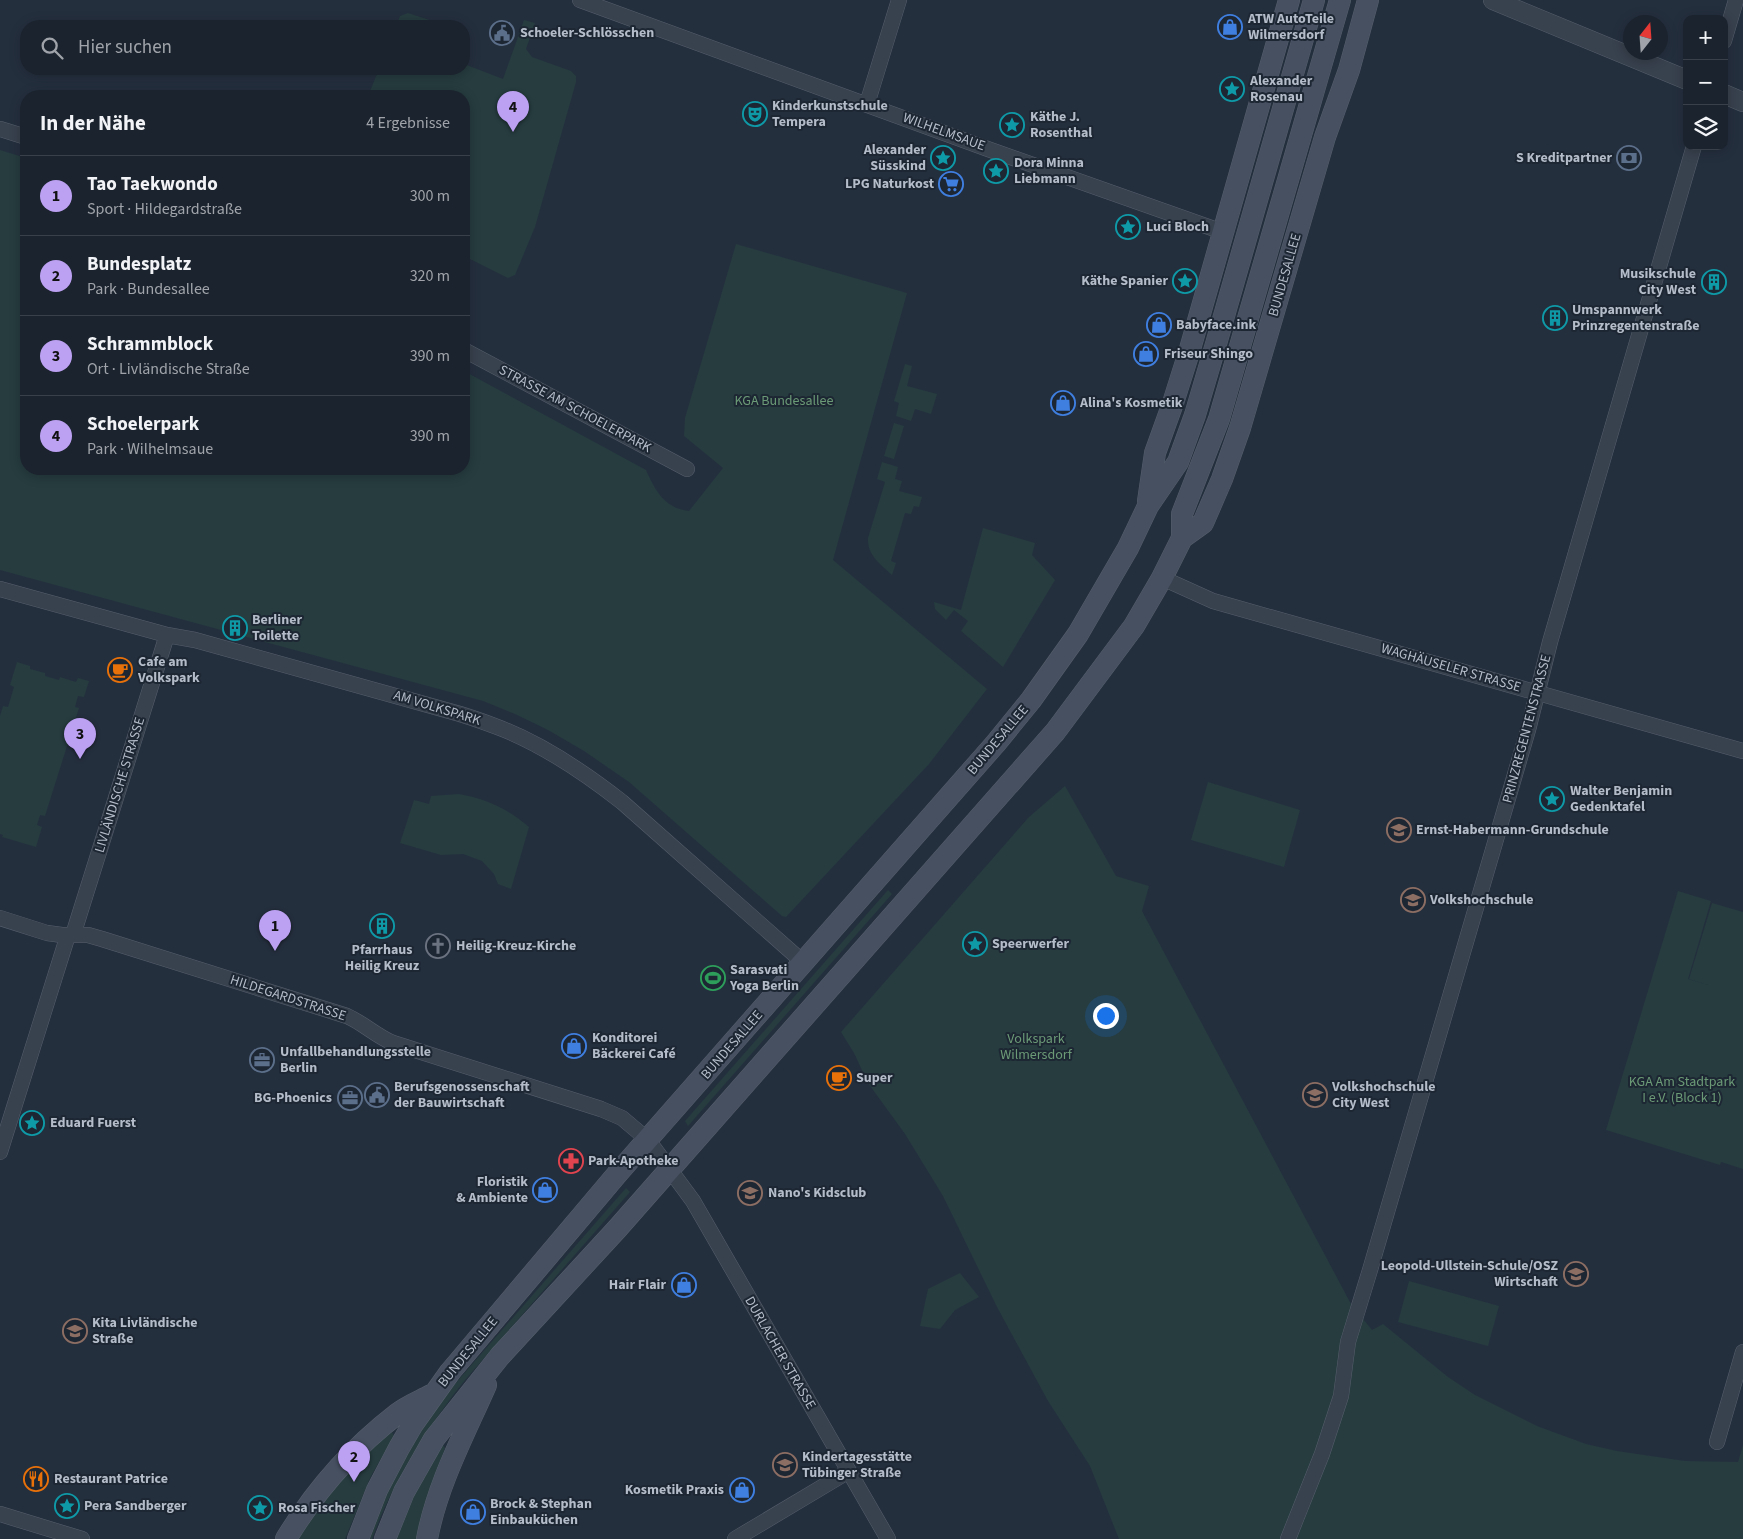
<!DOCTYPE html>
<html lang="de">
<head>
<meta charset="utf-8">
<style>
  body { margin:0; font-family:"Source Sans 3",sans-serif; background:#282f3a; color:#f1f3f6 }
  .controls { position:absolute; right:15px; top:15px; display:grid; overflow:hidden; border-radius:10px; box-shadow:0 2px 12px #0003 }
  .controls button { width:45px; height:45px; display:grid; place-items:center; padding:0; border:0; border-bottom:1px solid #39404a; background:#1b232e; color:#f1f3f6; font:25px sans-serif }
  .compass { position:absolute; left:1623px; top:15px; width:45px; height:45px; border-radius:50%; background:#1b232e; box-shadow:0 2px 12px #0003; rotate:17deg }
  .you { position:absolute; left:1105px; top:1015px; width:18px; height:18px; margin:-12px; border:4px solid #fff; border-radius:50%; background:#1a73e8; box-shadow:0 0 0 8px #1a73e833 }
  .badge { display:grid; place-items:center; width:32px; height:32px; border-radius:50%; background:#bca0f2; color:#111; font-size:16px; font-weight:700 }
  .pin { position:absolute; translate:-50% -41px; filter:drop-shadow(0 1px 2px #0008) }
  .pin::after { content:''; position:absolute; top:26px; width:18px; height:15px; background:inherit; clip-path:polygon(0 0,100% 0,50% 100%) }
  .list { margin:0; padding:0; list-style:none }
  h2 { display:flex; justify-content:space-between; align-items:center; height:65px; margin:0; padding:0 20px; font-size:21px }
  h2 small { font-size:16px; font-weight:400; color:#a0a4aa }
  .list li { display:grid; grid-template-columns:32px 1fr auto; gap:15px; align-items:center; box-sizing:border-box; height:80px; padding:0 20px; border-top:1px solid #39404a }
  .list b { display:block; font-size:19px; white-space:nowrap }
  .list p { margin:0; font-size:16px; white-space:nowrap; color:#a0a4aa }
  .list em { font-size:16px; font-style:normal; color:#a0a4aa }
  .icon { flex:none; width:28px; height:28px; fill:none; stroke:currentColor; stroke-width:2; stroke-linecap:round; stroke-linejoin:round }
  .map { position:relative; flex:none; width:1743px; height:1539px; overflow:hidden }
  .search { position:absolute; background:#1b232e; box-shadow:0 2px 12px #0003; left:20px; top:20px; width:450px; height:55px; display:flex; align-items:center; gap:12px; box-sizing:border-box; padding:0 18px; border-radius:20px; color:#a0a4aa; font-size:19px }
  .panel { position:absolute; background:#1b232e; box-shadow:0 2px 12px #0003; left:20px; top:90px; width:450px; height:385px; border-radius:20px }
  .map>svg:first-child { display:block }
</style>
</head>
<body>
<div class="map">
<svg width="1743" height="1539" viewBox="0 0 1743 1539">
  <rect width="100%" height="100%" fill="#242f3e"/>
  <path fill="#263c3f" d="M408 13 448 26H396L400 16Z
    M524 20 535 23 526 49 532 57 571 71 576 76V82L535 227 515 275 508 278 464 256V96H368L379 69H464V64L503 79Z
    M0 150 26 158V469H464V371L646 470C655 490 664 508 689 511L723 468 684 436 685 418 736 244 907 293 833 560 987 689 929 764 786 917 782 916 629 782 584 751 548 730 515 714 483 701 0 570Z
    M905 364 912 366 907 386 937 394 931 414 915 409 911 421 896 416 899 403 894 401Z
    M894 423 904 426 894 459 884 456Z
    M882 462 898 467 895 479 902 481 899 491 922 497 919 507 914 506 911 514 905 513 891 561 896 563 892 575C880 564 867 555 868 538L885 482 877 479Z
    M983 528 1035 543 1032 555 1055 580 1003 667 961 631 968 621 954 610 946 620 935 609 934 602 961 610Z
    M17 662 30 666V669L45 673V676L59 680 60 677 76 682 78 678 89 681 84 697 78 696 75 707 79 708 45 816 40 815 37 825 42 827 36 847 2 837 3 835 0 834V716L3 706 8 707 14 687 10 685Z
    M1208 782 1300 810 1284 867 1191 840Z
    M1065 786 1116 876 1149 886 1142 911 1351 1304 1372 1330 1383 1324 1448 1377 1475 1395 1537 1426 1586 1444 1617 1451 1685 1461 1738 1462 1743 1445V1539H1119L1090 1466 1048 1401 997 1307 943 1196 905 1134 868 1083 854 1053 841 1032 1029 817Z
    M459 794C487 799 508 809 529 827L511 889 498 884 494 874 482 861 463 854 441 855 400 843 414 800 429 804 431 796Z
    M888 890 892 894 688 1126 685 1121Z
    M1678 891 1711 901 1688 979 1708 985 1689 979 1712 903 1743 912V1169L1721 1162 1720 1165 1606 1130Z
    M626 1188 630 1192 465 1380C427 1428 393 1481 372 1539H365C387 1487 414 1439 447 1393Z
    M960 1273 979 1297 955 1310 940 1329 920 1326 928 1289Z
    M1409 1281 1499 1306 1488 1346 1398 1322Z
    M392 1432 394 1436 371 1476 345 1539H295C322 1500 354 1461 392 1432Z
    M441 1445H443L445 1448 426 1501 418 1539H394L412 1494Z"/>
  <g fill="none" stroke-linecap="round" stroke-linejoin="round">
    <defs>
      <path id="minor" d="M580 0 985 148 1223 232
        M1724 41 1736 0
        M867 104 899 0
        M0 129 26 137
        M464 350 687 469
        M1162 578 1213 601 1743 751
        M0 589 167 635 195 640 460 714C473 718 487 723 500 728 544 745 585 773 622 802L804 963
        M0 918 47 933 62 935H88L102 939 347 1016C363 1023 376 1036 393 1043L601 1109 622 1118 648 1140 693 1201 888 1539
        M73 935 167 635
        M0 1152 68 935
        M1717 1442 1743 1352
        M0 1514 82 1539
        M735 1539 849 1471
        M1288 1539 1322 1454 1341 1396 1348 1342 1370 1270 1528 730 1550 642 1694 146"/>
      <path id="tertiary" d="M1493 0 1687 80
        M1724 94 1743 102"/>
      <path id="secondary" d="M1148 501 1155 453 1173 403 1190 349 1289 0
        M1182 538 1203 523 1222 479 1240 428 1325 137 1349 70 1368 0
        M286 1539C315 1491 353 1448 397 1414 407 1406 420 1401 431 1395
        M358 1539 377 1490 399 1448 413 1424 450 1372 618 1173 996 743 1031 700 1078 634 1128 548 1148 506 1178 462 1195 415 1216 344 1314 0
        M385 1539 404 1492 434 1439 500 1356 617 1229 1055 732 1134 626 1162 578 1182 538V514L1219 419 1340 0
        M427 1539C437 1485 464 1435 486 1385"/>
    </defs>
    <use href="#minor" stroke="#565f6c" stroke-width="16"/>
    <use href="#tertiary" stroke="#565f6c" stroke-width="20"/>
    <use href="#secondary" stroke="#565f6c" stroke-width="22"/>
    <use href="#minor" stroke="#38414e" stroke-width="15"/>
    <use href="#tertiary" stroke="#38414e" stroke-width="19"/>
    <use href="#secondary" stroke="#465061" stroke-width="21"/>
  </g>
  <defs>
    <symbol id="shop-ring" viewBox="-11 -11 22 22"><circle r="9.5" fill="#1d2633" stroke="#3f7fe0" stroke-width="1.5"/><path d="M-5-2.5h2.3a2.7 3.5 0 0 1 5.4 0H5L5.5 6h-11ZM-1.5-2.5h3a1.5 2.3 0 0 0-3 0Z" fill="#3f7fe0"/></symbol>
    <symbol id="civic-ring" viewBox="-11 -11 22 22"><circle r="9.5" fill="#1d2633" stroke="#5c6f8a" stroke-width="1.5"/><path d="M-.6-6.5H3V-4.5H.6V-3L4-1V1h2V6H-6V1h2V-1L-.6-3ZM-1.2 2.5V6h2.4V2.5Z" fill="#5c6f8a"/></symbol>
    <symbol id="sight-ring" viewBox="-11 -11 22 22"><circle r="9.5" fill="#1d2633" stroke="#0f9aa8" stroke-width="1.5"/><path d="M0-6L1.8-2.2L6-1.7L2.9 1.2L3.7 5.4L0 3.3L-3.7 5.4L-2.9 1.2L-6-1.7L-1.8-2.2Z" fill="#0f9aa8"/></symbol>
    <symbol id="theatre-ring" viewBox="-11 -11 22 22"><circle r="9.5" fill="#1d2633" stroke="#0f9aa8" stroke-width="1.5"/><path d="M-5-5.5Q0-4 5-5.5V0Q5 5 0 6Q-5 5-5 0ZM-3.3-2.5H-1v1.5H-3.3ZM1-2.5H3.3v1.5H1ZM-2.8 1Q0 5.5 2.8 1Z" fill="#0f9aa8"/></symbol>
    <symbol id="bank-ring" viewBox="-11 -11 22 22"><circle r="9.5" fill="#1d2633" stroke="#5c6f8a" stroke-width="1.5"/><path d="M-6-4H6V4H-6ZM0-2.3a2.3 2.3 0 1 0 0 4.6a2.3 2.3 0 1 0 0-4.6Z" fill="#5c6f8a"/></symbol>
    <symbol id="supermarket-ring" viewBox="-11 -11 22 22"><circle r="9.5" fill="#1d2633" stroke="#3f7fe0" stroke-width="1.5"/><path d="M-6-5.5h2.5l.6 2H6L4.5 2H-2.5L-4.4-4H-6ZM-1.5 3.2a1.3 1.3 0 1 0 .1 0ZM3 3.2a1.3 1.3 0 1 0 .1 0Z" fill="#3f7fe0"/></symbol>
    <symbol id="building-ring" viewBox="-11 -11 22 22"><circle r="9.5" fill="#1d2633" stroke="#0f9aa8" stroke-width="1.5"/><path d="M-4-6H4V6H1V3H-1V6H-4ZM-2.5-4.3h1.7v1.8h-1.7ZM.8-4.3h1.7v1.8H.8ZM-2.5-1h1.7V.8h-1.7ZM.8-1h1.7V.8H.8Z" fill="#0f9aa8"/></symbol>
    <symbol id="cafe-ring" viewBox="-11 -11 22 22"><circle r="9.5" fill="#1d2633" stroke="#e8710a" stroke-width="1.5"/><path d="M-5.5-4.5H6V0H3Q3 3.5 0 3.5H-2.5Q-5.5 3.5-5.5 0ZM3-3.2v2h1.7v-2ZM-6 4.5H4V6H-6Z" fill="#e8710a"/></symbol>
    <symbol id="school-ring" viewBox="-11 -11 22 22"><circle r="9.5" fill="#1d2633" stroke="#8d6e63" stroke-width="1.5"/><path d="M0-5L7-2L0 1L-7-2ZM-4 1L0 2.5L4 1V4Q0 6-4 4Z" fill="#8d6e63"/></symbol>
    <symbol id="university-ring" viewBox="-11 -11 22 22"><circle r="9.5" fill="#1d2633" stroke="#8d6e63" stroke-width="1.5"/><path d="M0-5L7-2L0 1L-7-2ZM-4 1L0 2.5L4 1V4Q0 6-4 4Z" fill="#8d6e63"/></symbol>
    <symbol id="church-ring" viewBox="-11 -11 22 22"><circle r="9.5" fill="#1d2633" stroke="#6b7280" stroke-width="1.5"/><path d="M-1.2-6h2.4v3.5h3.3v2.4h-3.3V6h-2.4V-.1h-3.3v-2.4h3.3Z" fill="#6b7280"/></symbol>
    <symbol id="stadium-ring" viewBox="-11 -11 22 22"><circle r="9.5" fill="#1d2633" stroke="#2e9e5b" stroke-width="1.5"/><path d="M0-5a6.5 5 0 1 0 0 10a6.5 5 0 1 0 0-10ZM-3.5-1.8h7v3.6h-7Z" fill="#2e9e5b"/></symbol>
    <symbol id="office-ring" viewBox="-11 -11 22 22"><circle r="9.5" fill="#1d2633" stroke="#5c6f8a" stroke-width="1.5"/><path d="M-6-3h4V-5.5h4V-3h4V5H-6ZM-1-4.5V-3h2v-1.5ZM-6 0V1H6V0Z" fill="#5c6f8a"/></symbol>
    <symbol id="pharmacy-ring" viewBox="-11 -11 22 22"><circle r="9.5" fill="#1d2633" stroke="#e0444e" stroke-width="1.5"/><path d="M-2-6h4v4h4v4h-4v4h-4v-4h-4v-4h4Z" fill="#e0444e"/></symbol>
    <symbol id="restaurant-ring" viewBox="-11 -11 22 22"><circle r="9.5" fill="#1d2633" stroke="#e8710a" stroke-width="1.5"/><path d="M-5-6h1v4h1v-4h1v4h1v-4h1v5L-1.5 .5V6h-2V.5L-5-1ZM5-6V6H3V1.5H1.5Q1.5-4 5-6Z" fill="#e8710a"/></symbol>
  </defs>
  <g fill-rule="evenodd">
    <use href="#shop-ring" x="1216" y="13" width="28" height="28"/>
    <use href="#civic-ring" x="488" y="19" width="28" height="28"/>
    <use href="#sight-ring" x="1218" y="75" width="28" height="28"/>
    <use href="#theatre-ring" x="741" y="100" width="28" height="28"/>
    <use href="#sight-ring" x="998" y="111" width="28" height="28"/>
    <use href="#sight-ring" x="929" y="144" width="28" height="28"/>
    <use href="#bank-ring" x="1615" y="144" width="28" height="28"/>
    <use href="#sight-ring" x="982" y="157" width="28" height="28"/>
    <use href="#supermarket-ring" x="937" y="170" width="28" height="28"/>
    <use href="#sight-ring" x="1114" y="213" width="28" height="28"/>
    <use href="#sight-ring" x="1171" y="267" width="28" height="28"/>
    <use href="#building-ring" x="1700" y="268" width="28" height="28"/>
    <use href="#building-ring" x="1541" y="304" width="28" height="28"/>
    <use href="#shop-ring" x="1145" y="311" width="28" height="28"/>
    <use href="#shop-ring" x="1132" y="340" width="28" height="28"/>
    <use href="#shop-ring" x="1049" y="389" width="28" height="28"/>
    <use href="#building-ring" x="221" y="614" width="28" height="28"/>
    <use href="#cafe-ring" x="106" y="656" width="28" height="28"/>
    <use href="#sight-ring" x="1538" y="785" width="28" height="28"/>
    <use href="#school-ring" x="1385" y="816" width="28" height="28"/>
    <use href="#university-ring" x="1399" y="886" width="28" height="28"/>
    <use href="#building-ring" x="368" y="912" width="28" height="28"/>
    <use href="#sight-ring" x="961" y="930" width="28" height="28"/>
    <use href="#church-ring" x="424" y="932" width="28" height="28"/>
    <use href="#stadium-ring" x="699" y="964" width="28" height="28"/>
    <use href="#shop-ring" x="560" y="1032" width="28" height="28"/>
    <use href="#office-ring" x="248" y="1046" width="28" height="28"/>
    <use href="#cafe-ring" x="825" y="1064" width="28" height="28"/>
    <use href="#civic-ring" x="363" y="1081" width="28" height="28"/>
    <use href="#school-ring" x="1301" y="1081" width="28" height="28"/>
    <use href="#office-ring" x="336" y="1084" width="28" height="28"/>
    <use href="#sight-ring" x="18" y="1109" width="28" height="28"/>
    <use href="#pharmacy-ring" x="557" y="1147" width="28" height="28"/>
    <use href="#shop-ring" x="531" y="1176" width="28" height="28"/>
    <use href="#school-ring" x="736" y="1179" width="28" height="28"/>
    <use href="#school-ring" x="1562" y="1260" width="28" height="28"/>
    <use href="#shop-ring" x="670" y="1271" width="28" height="28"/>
    <use href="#school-ring" x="61" y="1317" width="28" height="28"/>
    <use href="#school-ring" x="771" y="1451" width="28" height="28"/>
    <use href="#restaurant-ring" x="22" y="1465" width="28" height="28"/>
    <use href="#shop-ring" x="728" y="1476" width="28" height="28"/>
    <use href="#sight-ring" x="53" y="1492" width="28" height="28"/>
    <use href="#sight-ring" x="246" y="1494" width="28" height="28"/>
    <use href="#shop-ring" x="459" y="1498" width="28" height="28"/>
  </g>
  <g text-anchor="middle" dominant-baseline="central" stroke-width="4" stroke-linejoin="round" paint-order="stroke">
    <g font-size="14" font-weight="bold" fill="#b4bcc9" stroke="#1d2633" text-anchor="start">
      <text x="1248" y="19">ATW AutoTeile<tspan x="1248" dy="16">Wilmersdorf</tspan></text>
      <text x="520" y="33">Schoeler-Schlösschen</text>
      <text x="1250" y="81">Alexander<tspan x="1250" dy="16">Rosenau</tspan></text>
      <text x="772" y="106">Kinderkunstschule<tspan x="772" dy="16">Tempera</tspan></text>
      <text x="1030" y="117">Käthe J.<tspan x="1030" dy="16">Rosenthal</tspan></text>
      <text x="926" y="150" text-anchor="end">Alexander<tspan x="926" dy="16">Süsskind</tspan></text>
      <text x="1612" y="158" text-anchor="end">S Kreditpartner</text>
      <text x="1014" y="163">Dora Minna<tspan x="1014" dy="16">Liebmann</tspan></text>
      <text x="934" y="184" text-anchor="end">LPG Naturkost</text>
      <text x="1146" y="227">Luci Bloch</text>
      <text x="1696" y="274" text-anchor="end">Musikschule<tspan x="1696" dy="16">City West</tspan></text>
      <text x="1168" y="281" text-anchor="end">Käthe Spanier</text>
      <text x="1572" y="310">Umspannwerk<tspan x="1572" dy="16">Prinzregentenstraße</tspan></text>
      <text x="1176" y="325">Babyface.ink</text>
      <text x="1164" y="354">Friseur Shingo</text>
      <text x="1080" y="403">Alina's Kosmetik</text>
      <text x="252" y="620">Berliner<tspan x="252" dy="16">Toilette</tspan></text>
      <text x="138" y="662">Cafe am<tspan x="138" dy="16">Volkspark</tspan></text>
      <text x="1570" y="791">Walter Benjamin<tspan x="1570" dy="16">Gedenktafel</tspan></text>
      <text x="1416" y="830">Ernst-Habermann-Grundschule</text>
      <text x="1430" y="900">Volkshochschule</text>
      <text x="992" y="944">Speerwerfer</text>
      <text x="456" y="946">Heilig-Kreuz-Kirche</text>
      <text x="382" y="950" text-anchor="middle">Pfarrhaus<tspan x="382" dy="16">Heilig Kreuz</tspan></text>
      <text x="730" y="970">Sarasvati<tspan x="730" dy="16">Yoga Berlin</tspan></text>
      <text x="592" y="1038">Konditorei<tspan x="592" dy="16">Bäckerei Café</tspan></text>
      <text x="280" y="1052">Unfallbehandlungsstelle<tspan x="280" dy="16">Berlin</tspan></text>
      <text x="856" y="1078">Super</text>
      <text x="394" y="1087">Berufsgenossenschaft<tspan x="394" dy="16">der Bauwirtschaft</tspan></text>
      <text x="1332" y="1087">Volkshochschule<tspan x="1332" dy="16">City West</tspan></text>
      <text x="332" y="1098" text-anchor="end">BG-Phoenics</text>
      <text x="50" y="1123">Eduard Fuerst</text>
      <text x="588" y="1161">Park-Apotheke</text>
      <text x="528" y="1182" text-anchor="end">Floristik<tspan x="528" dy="16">&amp; Ambiente</tspan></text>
      <text x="768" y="1193">Nano's Kidsclub</text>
      <text x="1558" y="1266" text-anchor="end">Leopold-Ullstein-Schule/OSZ<tspan x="1558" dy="16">Wirtschaft</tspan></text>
      <text x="666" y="1285" text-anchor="end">Hair Flair</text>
      <text x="92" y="1323">Kita Livländische<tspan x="92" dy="16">Straße</tspan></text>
      <text x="802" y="1457">Kindertagesstätte<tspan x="802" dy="16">Tübinger Straße</tspan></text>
      <text x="54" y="1479">Restaurant Patrice</text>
      <text x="724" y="1490" text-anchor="end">Kosmetik Praxis</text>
      <text x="490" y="1504">Brock &amp; Stephan<tspan x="490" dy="16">Einbauküchen</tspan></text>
      <text x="84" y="1506">Pera Sandberger</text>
      <text x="278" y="1508">Rosa Fischer</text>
    </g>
    <g font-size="14" fill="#b4bcc9" stroke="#1d2633">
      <text transform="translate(944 132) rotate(20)">WILHELMSAUE</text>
      <text transform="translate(1285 275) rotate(-74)">BUNDESALLEE</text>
      <text transform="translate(575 409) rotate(28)">STRASSE AM SCHOELERPARK</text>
      <text transform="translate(1451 668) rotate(16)">WAGHÄUSELER STRASSE</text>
      <text transform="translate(437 708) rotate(17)">AM VOLKSPARK</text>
      <text transform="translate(1527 729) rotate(-75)">PRINZREGENTENSTRASSE</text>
      <text transform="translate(998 740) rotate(-50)">BUNDESALLEE</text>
      <text transform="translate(120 785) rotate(-73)">LIVLÄNDISCHE STRASSE</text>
      <text transform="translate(288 998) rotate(18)">HILDEGARDSTRASSE</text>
      <text transform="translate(732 1045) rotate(-49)">BUNDESALLEE</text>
      <text transform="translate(468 1352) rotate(-51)">BUNDESALLEE</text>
      <text transform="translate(780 1353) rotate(60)">DURLACHER STRASSE</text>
    </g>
    <g font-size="14" fill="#6b9a76" stroke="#1d2633">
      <text x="784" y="401">KGA Bundesallee</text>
      <text x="1036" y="1039">Volkspark<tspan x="1036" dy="16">Wilmersdorf</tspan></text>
      <text x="1682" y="1082">KGA Am Stadtpark<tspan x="1682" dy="16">I e.V. (Block 1)</tspan></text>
    </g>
  </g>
</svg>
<div class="controls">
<button>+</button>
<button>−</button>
<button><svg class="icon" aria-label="layers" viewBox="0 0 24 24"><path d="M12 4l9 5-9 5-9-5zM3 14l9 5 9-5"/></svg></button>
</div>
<svg class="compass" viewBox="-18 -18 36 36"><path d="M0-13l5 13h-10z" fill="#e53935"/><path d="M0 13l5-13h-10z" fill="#a0a4aa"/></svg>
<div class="you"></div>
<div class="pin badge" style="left:275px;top:951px">1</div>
<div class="pin badge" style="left:354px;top:1482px">2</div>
<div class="pin badge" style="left:80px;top:759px">3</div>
<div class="pin badge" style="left:513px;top:132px">4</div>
<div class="search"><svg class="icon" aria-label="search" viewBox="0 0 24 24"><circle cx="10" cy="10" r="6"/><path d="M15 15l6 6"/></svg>Hier suchen</div>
<section class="panel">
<h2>In der Nähe<small>4 Ergebnisse</small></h2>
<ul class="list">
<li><span class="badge">1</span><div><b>Tao Taekwondo</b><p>Sport · Hildegardstraße</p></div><em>300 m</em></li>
<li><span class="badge">2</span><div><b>Bundesplatz</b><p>Park · Bundesallee</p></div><em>320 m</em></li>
<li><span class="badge">3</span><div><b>Schrammblock</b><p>Ort · Livländische Straße</p></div><em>390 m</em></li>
<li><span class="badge">4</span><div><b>Schoelerpark</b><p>Park · Wilhelmsaue</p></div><em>390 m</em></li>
</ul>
</section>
</div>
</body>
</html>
